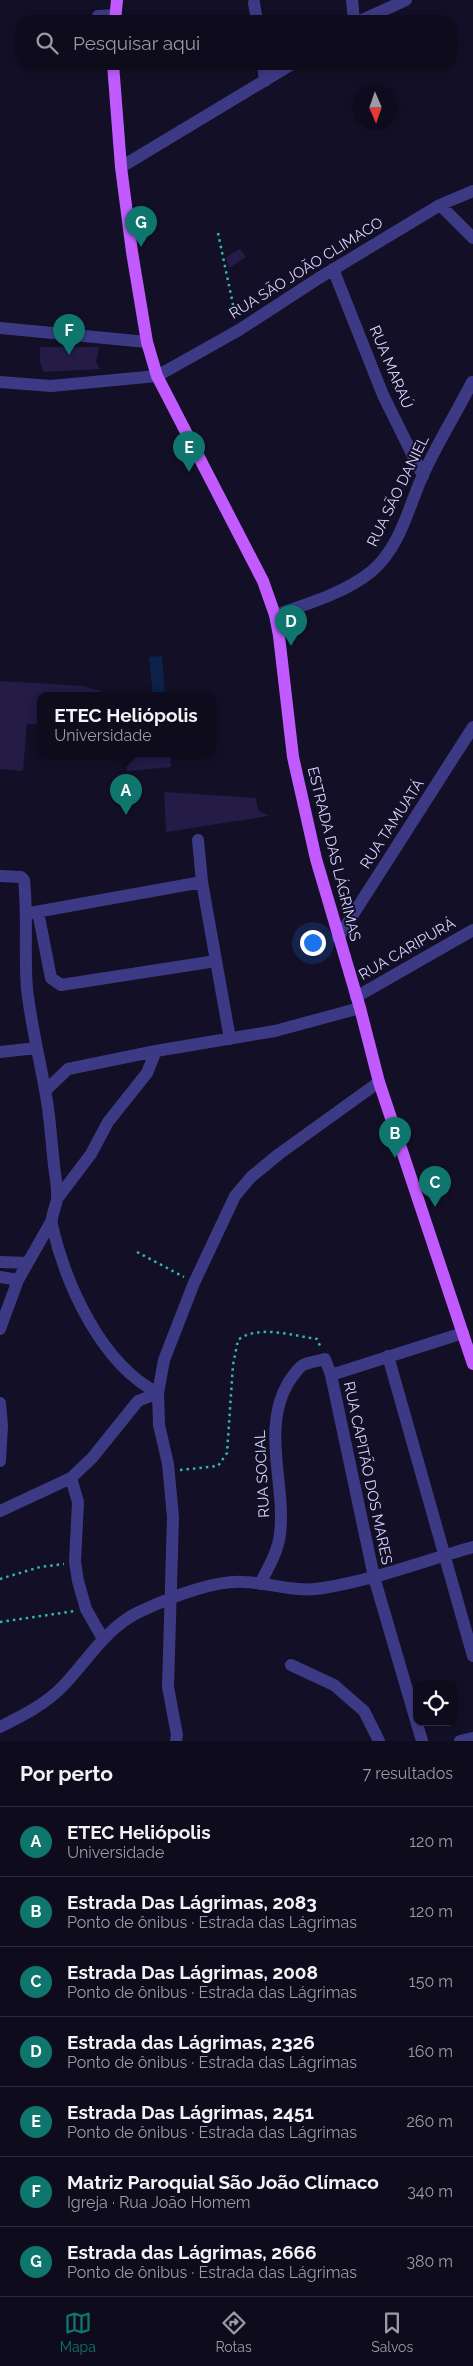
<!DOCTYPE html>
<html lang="pt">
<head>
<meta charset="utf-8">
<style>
  body { margin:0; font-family:Raleway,sans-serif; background:#1c1929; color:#f1f3f6 }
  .controls { position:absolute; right:15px; bottom:15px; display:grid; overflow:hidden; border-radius:10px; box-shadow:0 2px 8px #0003 }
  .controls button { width:45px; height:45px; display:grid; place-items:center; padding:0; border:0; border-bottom:1px solid #2e2b3b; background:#0e0b1c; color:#f1f3f6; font:25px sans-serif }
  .compass { position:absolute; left:353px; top:85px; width:45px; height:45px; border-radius:50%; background:#0e0b1c; box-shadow:0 2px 8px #0003; rotate:178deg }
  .you { position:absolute; left:312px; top:942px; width:18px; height:18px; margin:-12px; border:4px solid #fff; border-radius:50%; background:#1a73e8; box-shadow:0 0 0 8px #1a73e833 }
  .badge { display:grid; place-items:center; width:32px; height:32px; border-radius:50%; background:#0f766e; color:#fff; font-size:16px; font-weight:700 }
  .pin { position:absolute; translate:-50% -41px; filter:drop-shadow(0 1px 2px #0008) }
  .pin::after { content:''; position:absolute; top:26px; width:18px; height:15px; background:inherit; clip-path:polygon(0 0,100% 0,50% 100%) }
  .popup { position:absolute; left:37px; top:692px; width:178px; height:65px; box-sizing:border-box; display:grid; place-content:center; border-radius:10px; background:#0e0b1c; filter:drop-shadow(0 1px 4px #0005); font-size:16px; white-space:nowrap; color:#9b9ba3 }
  .popup b { font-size:19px; color:#f1f3f6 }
  .popup::after { content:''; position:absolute; left:50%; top:100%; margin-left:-10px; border:10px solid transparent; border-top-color:#0e0b1c }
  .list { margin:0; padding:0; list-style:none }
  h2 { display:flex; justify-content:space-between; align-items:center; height:65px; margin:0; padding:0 20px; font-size:21px }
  h2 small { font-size:16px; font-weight:400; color:#9b9ba3 }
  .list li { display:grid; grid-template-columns:32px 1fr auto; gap:15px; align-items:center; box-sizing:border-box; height:70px; padding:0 20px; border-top:1px solid #2e2b3b }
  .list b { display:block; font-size:19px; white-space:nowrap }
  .list p { margin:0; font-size:16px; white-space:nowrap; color:#9b9ba3 }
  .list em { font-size:16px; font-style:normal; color:#9b9ba3 }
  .icon { flex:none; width:28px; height:28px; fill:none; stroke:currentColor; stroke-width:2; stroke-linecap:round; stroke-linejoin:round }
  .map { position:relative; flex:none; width:473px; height:1741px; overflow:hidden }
  .search { position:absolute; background:#0e0b1c; box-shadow:0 2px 8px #0003; left:15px; right:15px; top:15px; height:55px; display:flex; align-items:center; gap:12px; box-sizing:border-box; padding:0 18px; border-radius:20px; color:#9b9ba3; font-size:19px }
  .sheet { height:555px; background:#0e0b1c }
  nav { display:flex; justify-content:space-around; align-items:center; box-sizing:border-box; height:70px; border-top:1px solid #2e2b3b; background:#0e0b1c; font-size:14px; color:#9b9ba3 }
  nav a { display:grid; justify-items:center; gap:2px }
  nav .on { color:#0f766e }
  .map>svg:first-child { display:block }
</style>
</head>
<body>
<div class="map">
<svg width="473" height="1741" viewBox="0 0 473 1741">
  <rect width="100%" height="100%" fill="#130f26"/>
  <path fill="#0c2248" d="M162 656 165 696H153L149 657Z"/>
  <path fill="#241b47" d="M240 249 246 257 229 268 226 257Z
    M40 347H99L96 362 100 369 44 372 40 363Z
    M0 681 83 686 108 693 107 696H41V724H27L23 771 0 769Z
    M126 754H170L171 767 127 771Z
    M164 792 256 798 258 810 269 816 166 832Z"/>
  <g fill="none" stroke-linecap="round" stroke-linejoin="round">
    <path stroke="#2fb8b0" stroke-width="2.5" stroke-dasharray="2.5 4" stroke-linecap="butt" d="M218 233 236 319
      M137 1252 184 1277
      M180 1470 218 1466 227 1453 233 1365 238 1340C258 1324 294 1336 317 1339L321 1348
      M0 1579 40 1567 64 1564
      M0 1622 75 1611"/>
    <path stroke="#3d3a85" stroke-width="12" d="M352 0 354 21
      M254 3 257 21
      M98 16 115 15
      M360 21 406 0
      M263 64 265 81
      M121 167 292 64
      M440 205 473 238
      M333 269 383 395 423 476
      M0 328 147 342
      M0 382 51 386 157 376 239 330 319 278 440 205 473 191
      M275 615C308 604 345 593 372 571 400 547 408 509 422 477 436 445 456 414 472 382
      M198 840 202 882 230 1039
      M0 876 21 877 24 880C28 916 24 953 27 989 31 1024 39 1056 45 1090 50 1114 51 1140 54 1165 55 1176 58 1188 57 1199 56 1207 50 1217 52 1225 66 1285 101 1364 158 1393
      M38 912 51 978 61 985 216 961
      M30 913 202 882
      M338 938 473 727
      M356 997 473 930
      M0 1052 36 1048
      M45 1091 68 1069 156 1051 275 1031 360 1008
      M57 1199 91 1154 108 1122 147 1073 156 1051
      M0 1262 27 1263
      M0 1277 18 1280
      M0 1329 18 1280 51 1222
      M388 1356 473 1656
      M331 1375 374 1577 422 1741
      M0 1403 2 1426 0 1461
      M71 1478 78 1502 75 1562 78 1581 86 1609 103 1639
      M0 1511 71 1478 92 1458 138 1401 158 1393
      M260 1584C268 1568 278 1552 280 1534 286 1484 261 1430 288 1383 292 1377 297 1369 303 1365 309 1362 318 1361 325 1359L331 1375 463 1333
      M291 1665 334 1685 364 1711 379 1741
      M0 1727C22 1716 46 1704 63 1686 87 1661 107 1627 139 1612 167 1599 213 1580 244 1582 271 1583 296 1593 323 1588 374 1580 423 1561 473 1547
      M176 1741 177 1735 168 1687 173 1517 168 1464 159 1425 158 1393 164 1360 194 1283 235 1196 251 1177 279 1154 379 1082
      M460 1741 473 1738"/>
    <path stroke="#c25bff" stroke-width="12" d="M115 21 117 0
      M113 64 121 167 132 252 147 342 157 376 263 581 275 615 279 636 293 757 316 859 360 1008 379 1082 473 1364"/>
  </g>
  <g text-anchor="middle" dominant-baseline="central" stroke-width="4" stroke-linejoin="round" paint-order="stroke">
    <g font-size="15" fill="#d9d4ff" stroke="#130f26">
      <text transform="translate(306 268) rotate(-32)">RUA SÃO JOÃO CLIMACO</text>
      <text transform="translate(391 367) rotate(67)">RUA MARAÚ</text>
      <text transform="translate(398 491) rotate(-64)">RUA SÃO DANIEL</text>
      <text transform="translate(392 824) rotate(-57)">RUA TAMUATÁ</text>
      <text transform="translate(334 854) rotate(76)">ESTRADA DAS LÁGRIMAS</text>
      <text transform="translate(407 949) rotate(-30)">RUA CARIPURÁ</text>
      <text transform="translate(368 1473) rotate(78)">RUA CAPITÃO DOS MARES</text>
      <text transform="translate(262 1474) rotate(-93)">RUA SOCIAL</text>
    </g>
  </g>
</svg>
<div class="controls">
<button><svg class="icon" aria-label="locate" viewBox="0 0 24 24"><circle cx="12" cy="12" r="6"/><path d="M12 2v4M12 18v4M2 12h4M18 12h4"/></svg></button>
</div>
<svg class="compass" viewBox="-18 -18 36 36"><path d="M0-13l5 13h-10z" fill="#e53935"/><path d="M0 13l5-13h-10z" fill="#9b9ba3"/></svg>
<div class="you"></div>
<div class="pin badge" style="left:126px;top:815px">A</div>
<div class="popup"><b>ETEC Heliópolis</b>Universidade</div>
<div class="pin badge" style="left:395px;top:1158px">B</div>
<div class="pin badge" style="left:435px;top:1207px">C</div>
<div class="pin badge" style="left:291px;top:646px">D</div>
<div class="pin badge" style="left:189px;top:472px">E</div>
<div class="pin badge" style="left:69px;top:355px">F</div>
<div class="pin badge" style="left:141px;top:247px">G</div>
<div class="search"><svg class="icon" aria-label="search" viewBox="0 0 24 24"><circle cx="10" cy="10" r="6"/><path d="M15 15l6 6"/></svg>Pesquisar aqui</div>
</div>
<section class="sheet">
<h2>Por perto<small>7 resultados</small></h2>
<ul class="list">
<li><span class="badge">A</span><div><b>ETEC Heliópolis</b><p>Universidade</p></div><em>120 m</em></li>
<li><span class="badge">B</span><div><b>Estrada Das Lágrimas, 2083</b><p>Ponto de ônibus · Estrada das Lágrimas</p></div><em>120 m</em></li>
<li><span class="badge">C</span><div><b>Estrada Das Lágrimas, 2008</b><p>Ponto de ônibus · Estrada das Lágrimas</p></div><em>150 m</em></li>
<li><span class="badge">D</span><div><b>Estrada das Lágrimas, 2326</b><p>Ponto de ônibus · Estrada das Lágrimas</p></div><em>160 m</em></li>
<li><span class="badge">E</span><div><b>Estrada Das Lágrimas, 2451</b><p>Ponto de ônibus · Estrada das Lágrimas</p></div><em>260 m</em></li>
<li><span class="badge">F</span><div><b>Matriz Paroquial São João Clímaco</b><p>Igreja · Rua João Homem</p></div><em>340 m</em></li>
<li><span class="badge">G</span><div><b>Estrada das Lágrimas, 2666</b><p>Ponto de ônibus · Estrada das Lágrimas</p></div><em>380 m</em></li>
</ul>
</section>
<nav>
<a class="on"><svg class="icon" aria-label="map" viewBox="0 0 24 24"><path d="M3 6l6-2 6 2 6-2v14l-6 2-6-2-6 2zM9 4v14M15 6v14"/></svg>Mapa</a>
<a><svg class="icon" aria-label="directions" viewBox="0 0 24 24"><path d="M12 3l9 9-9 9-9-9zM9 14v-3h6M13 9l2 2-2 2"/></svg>Rotas</a>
<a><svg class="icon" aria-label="saved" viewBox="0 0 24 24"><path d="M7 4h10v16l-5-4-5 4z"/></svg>Salvos</a>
</nav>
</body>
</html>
